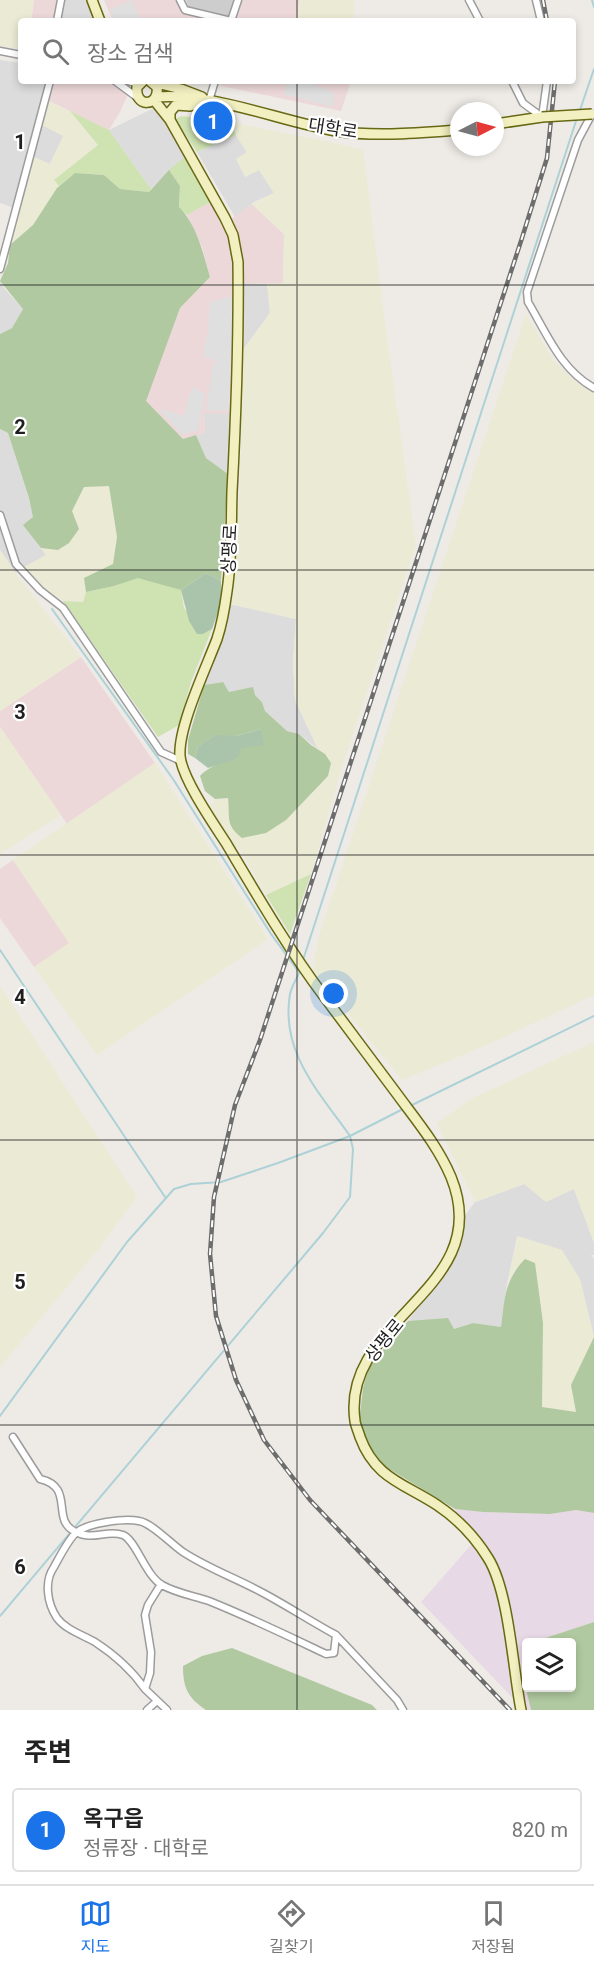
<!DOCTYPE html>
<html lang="ko">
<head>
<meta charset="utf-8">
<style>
  body { margin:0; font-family:Roboto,"Noto Sans KR",sans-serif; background:#f2f2f2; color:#222 }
  .controls { position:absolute; right:18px; bottom:18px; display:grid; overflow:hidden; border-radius:6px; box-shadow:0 3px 9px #0003 }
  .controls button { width:54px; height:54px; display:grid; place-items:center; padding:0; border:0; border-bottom:2px solid #e0e0e0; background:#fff; color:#222; font:30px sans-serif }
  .compass { position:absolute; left:450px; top:102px; width:54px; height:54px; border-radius:50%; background:#fff; box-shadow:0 3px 9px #0003; rotate:84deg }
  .you { position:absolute; left:334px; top:994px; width:21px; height:21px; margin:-15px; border:4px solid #fff; border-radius:50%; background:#1a73e8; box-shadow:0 0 0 9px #1a73e833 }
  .badge { display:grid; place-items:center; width:39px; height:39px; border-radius:50%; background:#1a73e8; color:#fff; font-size:20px; font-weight:700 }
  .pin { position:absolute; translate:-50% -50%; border:3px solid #fff; box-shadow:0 2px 6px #0006 }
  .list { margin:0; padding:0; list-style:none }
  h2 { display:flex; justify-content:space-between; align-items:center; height:78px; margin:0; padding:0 24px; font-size:26px }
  h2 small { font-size:20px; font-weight:400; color:#767676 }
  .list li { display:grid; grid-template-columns:39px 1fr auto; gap:18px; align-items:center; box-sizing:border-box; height:84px; margin:0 12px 12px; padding:0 12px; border:2px solid #e0e0e0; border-radius:6px }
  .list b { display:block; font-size:22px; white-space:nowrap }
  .list p { margin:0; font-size:20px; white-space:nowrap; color:#767676 }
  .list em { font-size:20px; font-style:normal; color:#767676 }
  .icon { flex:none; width:33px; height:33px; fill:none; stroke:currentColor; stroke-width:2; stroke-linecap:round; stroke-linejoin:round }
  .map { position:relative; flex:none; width:594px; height:1710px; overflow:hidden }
  .search { position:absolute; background:#fff; box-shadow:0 3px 9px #0003; left:18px; right:18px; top:18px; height:66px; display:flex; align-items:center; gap:15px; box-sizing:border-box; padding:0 21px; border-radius:6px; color:#767676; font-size:22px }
  .sheet { height:174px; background:#fff }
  nav { display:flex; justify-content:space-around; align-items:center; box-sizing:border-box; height:84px; border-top:2px solid #e0e0e0; background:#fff; font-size:16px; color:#767676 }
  nav a { display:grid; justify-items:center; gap:3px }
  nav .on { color:#1a73e8 }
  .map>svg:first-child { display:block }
</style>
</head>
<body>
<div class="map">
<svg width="594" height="1710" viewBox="0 0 594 1710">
  <rect width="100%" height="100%" fill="#eeebe6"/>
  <path fill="#dddcdc" d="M64 0H86L95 21H61Z
    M0 60 21 63V81H48L14 208 0 203Z
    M156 107 187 155 151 189 109 130Z
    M42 125 64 135 50 164 32 156Z
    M236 135 247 153 245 177 259 170 274 193 254 202 235 217 197 152Z
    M0 281 4 288 23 309 12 328 0 334Z
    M244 283 267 284 270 313 242 351Z
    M204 412 232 414 228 474 206 458 196 435 205 433Z
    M0 429 8 433 29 498 34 518 24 525 46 555 16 573 0 550Z
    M229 604 296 619 293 661 295 700 318 749 299 734 287 731 265 711 262 702 255 695 229 692 222 682 204 685Z
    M524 1184 574 1189 594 1243V1255H591L594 1259V1337L580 1279 517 1237 507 1284 501 1327 473 1323 454 1329 408 1321 452 1261 463 1218 475 1202Z"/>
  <path fill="#edd8d9" d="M34 0H57L54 21H31Z
    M104 0H176L182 12 219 21H113Z
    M240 0H299L297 21H234Z
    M53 81H109L128 94 120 112 109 130 49 101Z
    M218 81H351L341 111 217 85Z
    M210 202 234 248 236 286 232 414 204 413 205 433 183 439 145 401 180 308 210 277 202 247 187 215Z
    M252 204 284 234 283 284 244 283 239 244 231 219Z
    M81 657 155 763 67 824 0 727V711Z
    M13 860 70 944 34 967 0 918V869Z"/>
  <path fill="#e7d9e5" d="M455 1509 483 1512 550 1514 576 1510 594 1513V1622L533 1642H526L525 1645 523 1674 531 1710H524L421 1602 471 1545Z"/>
  <path fill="#cdcdcd" d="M186 0H235L229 18 189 8Z"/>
  <path fill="#ebead4" d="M0 0H34L31 21H21V49L0 46Z
    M299 0H354V21H297Z
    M49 101 70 111 98 145 54 180 59 186 33 225 10 245 24 192 32 156 50 164 63 136 42 125Z
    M231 122 330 142 363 150 388 345 416 545 342 767 311 874 266 895 241 851 232 844 210 806 215 799 228 798 229 821 303 802 313 793 325 754 318 749 295 700 293 661 296 619 229 604 240 491 242 351 270 313 267 284 283 283 284 234 252 204 274 193 259 170 245 177 236 159 247 152 236 135Z
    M526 314 553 360 578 384 594 392V995L489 1044 402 1080 313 970 318 939Z
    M109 485 117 537 113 564 84 578 86 592 83 602 63 601 40 584 24 567 46 555 41 548 58 550 69 543 79 529 72 511 84 486Z
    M0 550 19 578 81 657 0 711Z
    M0 727 61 815 0 854Z
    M155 763 268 939 97 1055 34 967 69 943 13 860Z
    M0 986 137 1197 97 1251 0 1367Z
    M594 1042V1243L574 1189 546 1202 524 1184 475 1202 437 1123 473 1098Z
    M518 1236 562 1250 580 1279 594 1337 571 1385 576 1412 542 1407 543 1323 535 1263 516 1268 507 1284Z"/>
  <path fill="#cfe2b2" d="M70 111 109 130 151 189 149 192 120 189 104 175 75 173 59 186 54 180 98 145Z
    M181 116 231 122 236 135 197 152 175 119Z
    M187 155 210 202 187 215 179 208 180 186 169 170Z
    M138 577 181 590 184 608 203 634 212 629 191 682 179 725 158 737 63 601 83 602 86 592 114 586Z
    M311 874 290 934 266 895Z"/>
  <path fill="#b0c9a0" d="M169 170 180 186 179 207C197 225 203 253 210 277L180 308 146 401 183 439 196 435 206 458 228 474 221 581 206 573 181 590 138 578 114 586 86 592 84 578 113 564 117 537 109 486 84 487 72 511 79 529 69 543 58 550 41 548 23 525 33 517 29 498 8 433 0 429V334L12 328 23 309 0 281 8 263 10 245 33 225 57 188 75 173 104 175 120 189 149 192Z
    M223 682 229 692 253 687 255 695 262 702 265 711 287 731 299 734 311 745 325 754 331 763 328 776 286 820 266 833 242 838C225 825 230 817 228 798L215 799 205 791 200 776C207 768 215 767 223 760 237 751 249 740 261 729L236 736H215L198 746 195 758 188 754V740L204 685Z
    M525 1259 535 1263 543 1323 542 1407 576 1412 571 1385 594 1337V1513L576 1510 550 1514 483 1512 455 1509 386 1467 370 1451 359 1422 363 1388 369 1366 408 1321 448 1318 454 1329 473 1323 501 1327C505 1298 504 1281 525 1259Z
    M594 1622V1710H531L523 1676 525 1645 526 1644V1688H572V1642H533Z
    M232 1648 372 1705 377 1710H206C188 1698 183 1688 183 1666L202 1656Z"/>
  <path fill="#aac4ac" d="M206 573 221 581V604L212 629 203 634H197L189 621 181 590Z
    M261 729 264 745 241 748 239 756 231 761 208 768 195 758 198 746 216 735 236 736Z"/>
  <path fill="#dfdfdf" d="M132 0 141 21H115L110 10Z
    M287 81H314L316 86 329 90 335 95 333 107 284 94Z
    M234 296 229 411 206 410 213 365 216 361 203 356 208 331 210 302Z
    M192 387 205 394 198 430 182 435 159 409 184 416Z"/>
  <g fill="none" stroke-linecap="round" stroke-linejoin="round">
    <path stroke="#acd1d7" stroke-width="2" d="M592 0 594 7
      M579 113 594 69
      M52 609 173 779 271 934 298 971
      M0 950 165 1197
      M302 963 577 118
      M410 1106 594 1016
      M0 1416 127 1242 174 1189 191 1184 221 1182 278 1163 350 1136 405 1108
      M0 1616 323 1233 350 1197 353 1149 350 1136C319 1092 280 1052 290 994 292 985 298 977 301 968"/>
    <defs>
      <path id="street" d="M180 0 185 10 231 21
        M469 0 480 21
        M536 0 541 21
        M57 21 61 0
        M231 21 238 0
        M0 51 21 55
        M115 81 138 98
        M128 81 139 84
        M512 81 523 103 542 117 547 81
        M209 101 215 81
        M592 114 578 140 527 292 528 302C547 334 561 370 594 388
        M0 269 50 81
        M0 515 16 564 40 590 63 608 161 752 181 761
        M13 1437 40 1479C75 1487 51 1519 74 1531 92 1542 106 1529 123 1535 136 1540 145 1575 162 1585 176 1593 194 1596 209 1601 249 1617 288 1636 326 1654L334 1653 336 1635 397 1700 403 1710
        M161 1584 148 1605 145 1615 151 1652 150 1673 145 1689 167 1710
        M145 1689C131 1669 115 1655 95 1642 83 1635 66 1630 57 1618 47 1603 44 1581 54 1567 59 1558 69 1538 77 1532 88 1523 124 1518 139 1521 152 1523 171 1544 183 1552 209 1569 238 1579 265 1594 289 1607 312 1622 336 1635
        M147 1710 157 1701"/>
      <path id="secondary" d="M92 0 100 21
        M143 81 137 87C134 108 160 107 157 87L150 81
        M152 82 181 89 202 97
        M156 97C211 92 280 121 336 131 376 137 418 133 459 130
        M154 100 170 120 225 218 233 235 238 262C239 339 236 416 232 492 231 525 232 559 227 591 225 606 222 624 217 639 206 668 178 727 180 756 182 778 213 823 226 843 257 895 287 947 323 995 348 1028 372 1061 397 1094 416 1120 438 1146 451 1177 497 1290 340 1318 355 1421 355 1424 359 1433 360 1437 375 1478 403 1483 437 1505 458 1519 475 1537 488 1558 509 1591 513 1670 521 1710
        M170 120V112L176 105 190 106 204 102
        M495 124 542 117"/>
    </defs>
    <use href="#street" stroke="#9c9c9c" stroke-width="9"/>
    <use href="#secondary" stroke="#686913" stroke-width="12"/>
    <use href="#street" stroke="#fff" stroke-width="6"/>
    <use href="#secondary" stroke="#f2efc1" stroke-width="9"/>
    <defs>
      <path id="rail" d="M543 0 547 21
        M510 1710 310 1500 264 1440 236 1380 216 1316 210 1254 214 1197 235 1105 260 1040 522 238 547 158 555 81"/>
    </defs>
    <use href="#rail" stroke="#6d6d6d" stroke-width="4.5"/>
    <use href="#rail" stroke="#fff" stroke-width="2" stroke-dasharray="7" stroke-linecap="butt"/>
    <defs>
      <path id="secondary-bridge" d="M542 117 592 114"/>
    </defs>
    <use href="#secondary-bridge" stroke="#686913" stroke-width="12" stroke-linecap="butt"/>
    <use href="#secondary-bridge" stroke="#f2efc1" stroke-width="9"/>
  </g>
  <path fill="none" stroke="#1f1f1f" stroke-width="1.5" stroke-opacity="0.55" d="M297 0V21M297 81V1710M0 285H594M0 570H594M0 855H594M0 1140H594M0 1425H594"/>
  <g text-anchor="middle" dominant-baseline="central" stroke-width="4.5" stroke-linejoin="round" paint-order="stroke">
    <g font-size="18" fill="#1f1f1f" stroke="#fff">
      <text transform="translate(333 128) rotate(9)">대학로</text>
      <text transform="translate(229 549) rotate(-87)">상평로</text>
      <text transform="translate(384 1340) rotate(-51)">상평로</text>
    </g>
  </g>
  <g font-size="20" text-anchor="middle" font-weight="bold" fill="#1f1f1f" stroke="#fff" stroke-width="4.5" stroke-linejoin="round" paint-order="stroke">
    <text x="20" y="149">1</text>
    <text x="20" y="434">2</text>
    <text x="20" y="719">3</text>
    <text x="20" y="1004">4</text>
    <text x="20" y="1289">5</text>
    <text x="20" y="1574">6</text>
  </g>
</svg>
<div class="controls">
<button><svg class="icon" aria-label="layers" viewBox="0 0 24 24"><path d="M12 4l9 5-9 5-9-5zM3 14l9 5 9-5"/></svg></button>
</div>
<svg class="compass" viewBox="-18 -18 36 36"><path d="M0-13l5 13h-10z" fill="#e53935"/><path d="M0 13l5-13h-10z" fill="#767676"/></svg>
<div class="you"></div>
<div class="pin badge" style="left:213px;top:121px">1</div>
<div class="search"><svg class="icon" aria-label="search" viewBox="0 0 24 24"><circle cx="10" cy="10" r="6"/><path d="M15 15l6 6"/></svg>장소 검색</div>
</div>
<section class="sheet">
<h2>주변<small></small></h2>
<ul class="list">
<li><span class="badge">1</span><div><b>옥구읍</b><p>정류장 · 대학로</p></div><em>820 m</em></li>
</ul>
</section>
<nav>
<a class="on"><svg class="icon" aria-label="map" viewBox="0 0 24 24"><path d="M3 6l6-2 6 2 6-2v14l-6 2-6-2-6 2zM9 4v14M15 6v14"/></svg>지도</a>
<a><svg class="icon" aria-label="directions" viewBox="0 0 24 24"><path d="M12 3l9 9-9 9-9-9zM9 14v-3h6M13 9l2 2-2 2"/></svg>길찾기</a>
<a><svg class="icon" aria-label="saved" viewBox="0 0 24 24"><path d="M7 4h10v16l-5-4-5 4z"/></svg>저장됨</a>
</nav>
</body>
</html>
